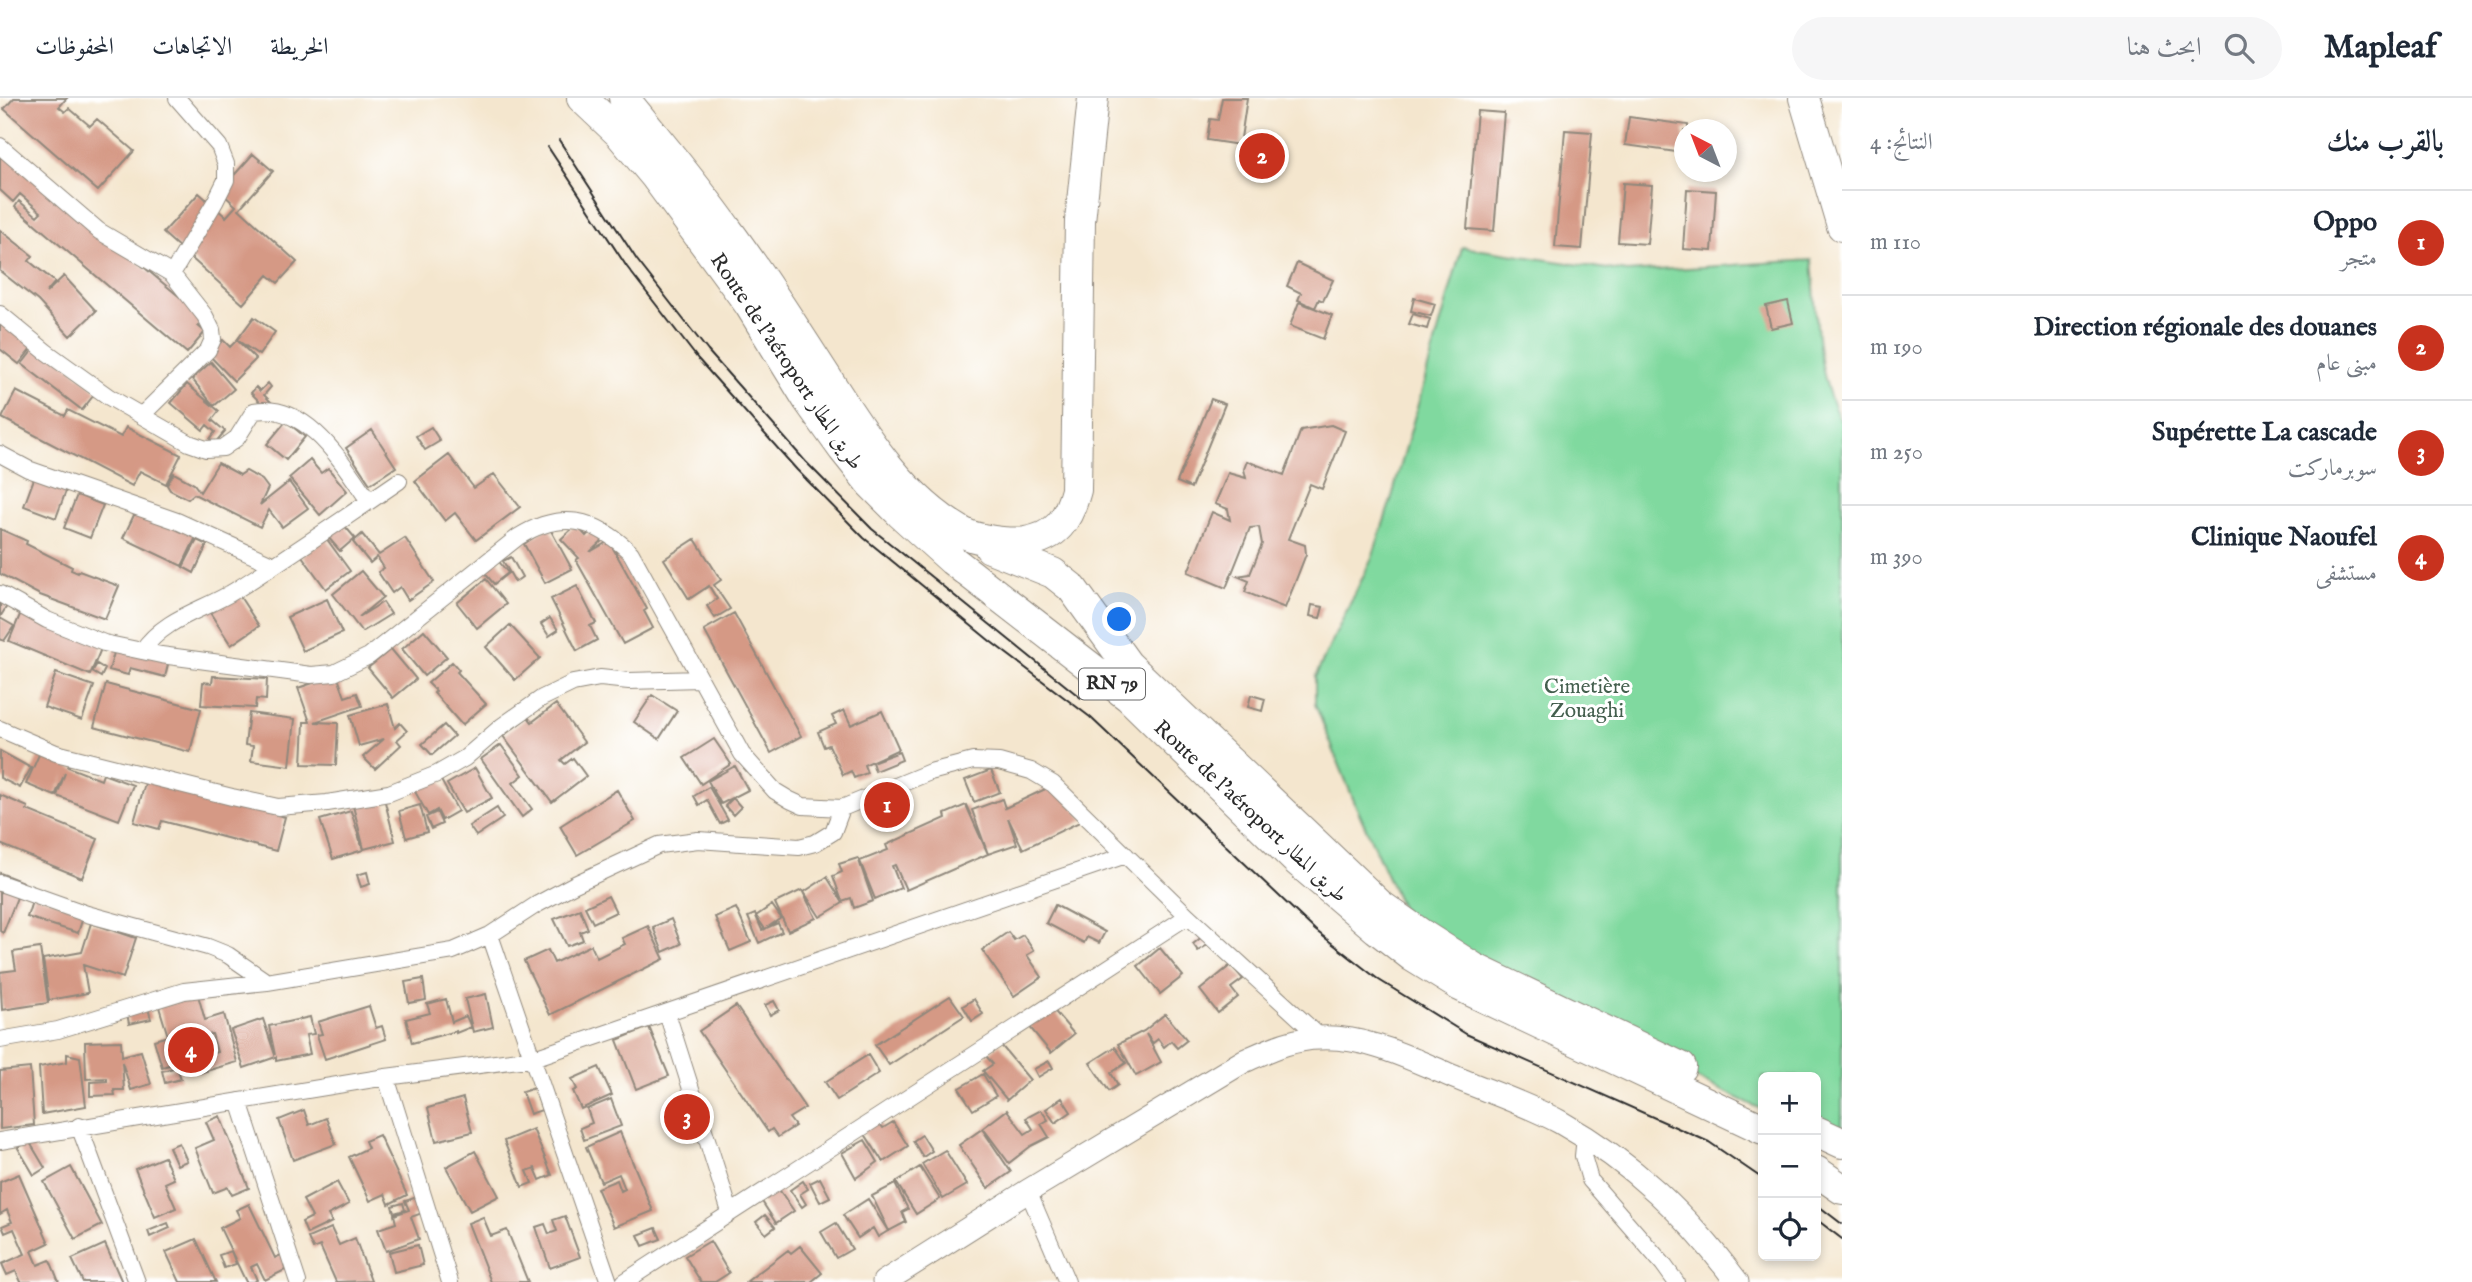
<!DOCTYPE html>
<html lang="ar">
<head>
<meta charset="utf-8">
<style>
  body { margin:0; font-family:"IM FELL English",Amiri,serif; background:#f6f6f7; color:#1f2937; direction:rtl }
  .controls { position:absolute; right:21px; bottom:21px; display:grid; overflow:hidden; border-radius:10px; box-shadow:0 4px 10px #0003 }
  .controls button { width:63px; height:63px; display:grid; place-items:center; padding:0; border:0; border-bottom:2px solid #e0e1e3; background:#fff; color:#1f2937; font:35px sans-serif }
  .compass { position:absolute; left:1674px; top:21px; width:63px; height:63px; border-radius:50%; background:#fff; box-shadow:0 4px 10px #0003; rotate:318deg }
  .you { position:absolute; left:1120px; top:522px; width:24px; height:24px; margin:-18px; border:5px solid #fff; border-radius:50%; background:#1a73e8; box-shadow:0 0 0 10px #1a73e833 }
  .badge { display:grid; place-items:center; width:46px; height:46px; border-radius:50%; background:#c8321e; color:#fff; font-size:23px; font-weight:700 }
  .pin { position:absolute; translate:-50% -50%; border:4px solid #fff; box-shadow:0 2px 7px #0006 }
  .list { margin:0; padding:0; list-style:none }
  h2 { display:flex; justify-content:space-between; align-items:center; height:91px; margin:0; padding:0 28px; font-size:30px }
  h2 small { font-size:23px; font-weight:400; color:#747a83 }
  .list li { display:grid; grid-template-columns:46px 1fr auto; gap:21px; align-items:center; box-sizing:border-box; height:105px; padding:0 28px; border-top:2px solid #e0e1e3 }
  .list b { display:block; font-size:26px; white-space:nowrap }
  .list p { margin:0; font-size:23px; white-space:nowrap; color:#747a83 }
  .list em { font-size:23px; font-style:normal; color:#747a83 }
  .icon { flex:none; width:38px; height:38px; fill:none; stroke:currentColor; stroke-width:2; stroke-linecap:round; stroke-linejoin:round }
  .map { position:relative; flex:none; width:1842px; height:1184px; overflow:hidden; direction:ltr }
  header { display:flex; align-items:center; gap:42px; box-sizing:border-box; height:98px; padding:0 35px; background:#fff; border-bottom:2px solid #e0e1e3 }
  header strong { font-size:33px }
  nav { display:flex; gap:38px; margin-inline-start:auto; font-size:24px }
  .search { width:490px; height:63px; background:#f6f6f7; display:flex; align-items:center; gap:18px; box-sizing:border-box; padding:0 24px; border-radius:38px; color:#747a83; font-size:26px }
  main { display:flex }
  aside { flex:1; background:#fff }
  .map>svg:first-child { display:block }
</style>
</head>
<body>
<header>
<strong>Mapleaf</strong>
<div class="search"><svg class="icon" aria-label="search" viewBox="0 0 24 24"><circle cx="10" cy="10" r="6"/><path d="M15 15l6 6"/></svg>ابحث هنا</div>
<nav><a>الخريطة</a><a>الاتجاهات</a><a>المحفوظات</a></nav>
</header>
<main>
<aside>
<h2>بالقرب منك<small>النتائج: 4</small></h2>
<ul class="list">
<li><span class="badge">1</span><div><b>Oppo</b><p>متجر</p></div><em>110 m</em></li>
<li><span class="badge">2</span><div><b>Direction régionale des douanes</b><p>مبنى عام</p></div><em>190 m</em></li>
<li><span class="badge">3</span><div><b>Supérette La cascade</b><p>سوبرماركت</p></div><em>250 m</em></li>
<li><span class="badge">4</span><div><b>Clinique Naoufel</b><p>مستشفى</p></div><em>390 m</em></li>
</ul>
</aside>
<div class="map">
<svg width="1842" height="1184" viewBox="0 0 1842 1184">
  <rect width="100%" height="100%" fill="#fff"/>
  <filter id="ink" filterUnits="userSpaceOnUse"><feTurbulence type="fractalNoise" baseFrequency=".0143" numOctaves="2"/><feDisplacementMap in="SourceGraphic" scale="14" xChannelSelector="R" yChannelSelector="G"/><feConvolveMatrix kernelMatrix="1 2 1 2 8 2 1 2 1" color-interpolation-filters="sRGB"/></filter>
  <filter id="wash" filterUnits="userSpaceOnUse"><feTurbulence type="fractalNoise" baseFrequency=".00686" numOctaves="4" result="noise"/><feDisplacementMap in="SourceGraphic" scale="28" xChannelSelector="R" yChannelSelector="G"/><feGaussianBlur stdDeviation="1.57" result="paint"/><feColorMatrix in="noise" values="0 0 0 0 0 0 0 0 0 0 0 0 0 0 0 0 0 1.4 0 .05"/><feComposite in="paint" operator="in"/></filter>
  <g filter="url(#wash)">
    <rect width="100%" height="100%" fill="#f4e6ce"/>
    <path fill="#80d99f" stroke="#568265" stroke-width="2" d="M1462 149 1627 174 1812 162C1817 215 1815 279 1842 325V1049L1816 1037V979H1763V1012L1521 897 1409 827 1356 708 1315 606V579L1372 460 1392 399Z"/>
    <g id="blocks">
      <path fill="#d59985" d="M14 0H67L59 9 65 14 69 10 90 28 97 21 134 53 98 93 4 11Z
        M1222 0H1247L1240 47 1207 42 1210 21 1218 22Z
        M1477 13 1504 15 1494 133 1467 131Z
        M1629 19 1688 27V32H1684V55L1625 47Z
        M1565 32 1592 34 1582 151 1555 149Z
        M0 45 56 96 205 220 198 228 205 234 187 255 15 109 19 103 37 118 41 114 20 96 13 104 0 92Z
        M253 56 273 73 239 111 297 164 278 185 268 177 243 206 163 135 199 95 226 119 236 108 220 93Z
        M1623 85 1652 87 1647 146 1618 144Z
        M1687 91 1716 93 1712 153 1683 151Z
        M0 132 33 158 29 163 55 184 46 195 64 178 96 213 70 238 38 203 0 173Z
        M1297 165 1333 182 1323 203 1319 201 1315 210 1298 202 1301 195 1287 188Z
        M1414 200 1435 206 1431 218 1411 213Z
        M1788 203 1793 225 1771 230 1766 208Z
        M1299 204 1332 217 1323 241 1290 228Z
        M0 212 38 242 19 266 0 251Z
        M1413 216 1430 221 1427 231 1409 226Z
        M254 219 275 234 259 257 237 242Z
        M223 242 230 249 237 242 256 261 234 283 208 256Z
        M40 243 97 293 82 312 22 266Z
        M211 264 234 291 214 308 192 281Z
        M268 285 271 289 264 297 276 309 270 314 251 295 256 289 260 293Z
        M187 286 219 313 212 322 225 333 215 345 210 341 215 334 207 327 203 332 171 305Z
        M16 293 65 318 68 312 121 339 126 329 181 357 166 386 140 373 132 388 2 320Z
        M1211 301 1225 306 1191 390 1177 384Z
        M286 323 305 339 286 362 267 346Z
        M1331 327 1345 333 1322 391 1310 386 1288 441 1305 447 1306 456 1285 510 1245 494 1249 483 1237 478 1250 476 1262 446 1259 429 1250 430 1226 490 1188 474 1212 414 1230 422 1228 411 1215 406 1228 375 1246 380 1244 371 1247 363 1284 377 1301 332Z
        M431 329 440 343 425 352 416 338Z
        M372 332 396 369 370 386 346 350Z
        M449 357 474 390 494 376 520 409 476 442 455 415 445 423 415 383Z
        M310 362 321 375 328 370 347 393 320 417 289 380Z
        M218 365 240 377 246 373 262 382 268 390 260 407 289 384 308 410 282 429 269 412 260 429 194 396 188 401 170 392 167 387 174 375 194 386 200 394Z
        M35 378 67 390 56 420 24 408Z
        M77 397 103 407 90 440 64 430Z
        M135 415 198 435 182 468 123 440Z
        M343 426 355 440 340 453 328 439Z
        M576 427 586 438 594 430 604 441 590 454 609 443 647 511 644 513 653 530 623 546 576 462 579 460 561 441Z
        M549 429 572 471 545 485 524 446Z
        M0 431 27 443 26 446 72 469 71 472 78 475 79 473 119 488 105 521 40 497 0 476Z
        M362 436 379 457 405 440 434 484 408 502 400 489 392 495 378 474 384 470 377 459 370 465 353 444Z
        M326 440 350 473 326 491 302 458Z
        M695 441 721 482 714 487 730 511 715 520 707 508 717 501 709 488 689 501 664 461Z
        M197 442 207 447 194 475 183 469Z
        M511 459 522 479 515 484 503 463Z
        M497 461 508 475 494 486 483 473Z
        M361 473 383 499 359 519 383 504 391 516 362 534 333 496Z
        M486 481 506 506 477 530 457 505Z
        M577 488 596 525 590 528 597 542 577 553 551 501Z
        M235 491 259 528 231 547 207 510Z
        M327 501 342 535 303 553 287 519Z
        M0 503 7 508 0 519Z
        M1312 507 1323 509 1320 520 1310 518Z
        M22 512 103 546 90 577 9 543Z
        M734 515 801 638 771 655 704 532Z
        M0 520 14 528 4 543 0 541Z
        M550 520 558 532 549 538 541 526Z
        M510 527 540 560 515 582 486 549Z
        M424 532 447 559 424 578 402 551Z
        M116 548 169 562 165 579 130 570 128 577 109 572Z
        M391 551 416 581 393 600 368 570Z
        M452 564 459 572 457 574 486 606 462 627 434 595 436 593 428 585Z
        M97 566 105 571 101 579 92 574Z
        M56 575 94 588 82 622 44 609Z
        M337 577 345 599 357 595 362 608 315 624 338 625 336 667 302 666 304 624H310L298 590Z
        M213 578 267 581 266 602 256 601 255 610 201 607 203 584 212 585Z
        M106 586 201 611 190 654 94 629Z
        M652 597 677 613 659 641 634 624Z
        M1251 597 1265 601 1262 613 1248 609Z
        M388 606 395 630 400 625 407 633 397 642 401 647 375 671 363 659 384 641 359 648 350 617Z
        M556 606 584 644 561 662 565 666 573 660 586 678 552 704 503 638 528 619 532 624Z
        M844 612 851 627 882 613 899 651 864 667 867 675 854 680 851 673 843 677 829 647 824 649 818 634 836 626 832 618Z
        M249 615 295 621 290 668 251 663 253 648 245 647Z
        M444 627 454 638 432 657 422 646Z
        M714 641 731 666 701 686 684 660Z
        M501 647 523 677 513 685 532 711 522 719 481 661Z
        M41 652 70 665 68 669 101 682 103 676 133 687 119 722 57 698 65 675 55 698 26 686Z
        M0 653 31 670 20 690 0 680Z
        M899 654 902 662 875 673 872 664Z
        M735 668 748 692 721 706 708 683Z
        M475 670 492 700 464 715 447 686Z
        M991 672 1000 694 974 704 965 682Z
        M438 677 458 713 442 722 437 712 428 717 413 690Z
        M146 682 285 719 276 753 162 723 159 731 134 724Z
        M1056 686 1084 722 1023 751 1008 720 1017 746 988 756 972 712 1002 701 1005 710Z
        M709 689 728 722 720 726 707 702 699 707 694 698Z
        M617 692 635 723 577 757 560 728Z
        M0 697 28 709 27 712 98 741 82 780 0 746Z
        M384 700 395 743 364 751 353 708Z
        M733 700 741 709 733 717 725 708Z
        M420 707 427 734 406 740 399 713Z
        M966 707 988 756 906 792 895 767 892 768 901 790 875 801 860 763 888 752 886 747 946 720 945 716Z
        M497 710 503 720 476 738 469 728Z
        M351 713 363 752 333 761 320 722Z
        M437 714 442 726 431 731 426 719Z
        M858 760 873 803 854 810 851 800 842 803 833 778 842 774 839 766Z
        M367 774 370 786 361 789 357 777Z
        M0 775 23 784 3 835 0 833Z
        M827 779 843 805 820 819 804 794Z
        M802 792 816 820 788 833 775 805Z
        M34 797 85 813 78 835 27 819Z
        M608 798 616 814 593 825 585 809Z
        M772 807 781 820 765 831 756 818Z
        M1055 807 1105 834 1099 845 1087 839 1084 845 1046 825Z
        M736 810 751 844 730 853 715 819Z
        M580 811 588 831 580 834 583 842 567 848 554 821Z
        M755 816 762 832 778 825 782 834 759 845 748 819Z
        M671 821 681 846 663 854 653 829Z
        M91 825 136 840 123 880 83 867 88 895 49 902 43 861 82 854Z
        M648 828 664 861 550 917 524 863 548 852 554 865 591 847 597 860 625 846 622 840Z
        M1008 834 1014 842 1023 837 1034 853 1027 857 1042 879 1014 898 982 852Z
        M1203 838 1209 846 1198 853 1193 846Z
        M40 850 48 905 2 912 0 874 16 872 13 854Z
        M1160 850 1183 878 1160 896 1138 868Z
        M1231 867 1243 881 1231 890 1238 899 1218 915 1200 892Z
        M423 881 426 902 409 905 405 884Z
        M486 896 493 929 473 934 465 901Z
        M198 897 205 922 224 916 237 964 199 975 195 960 217 954 212 936 185 943 190 961 162 969 154 942 168 938 159 909Z
        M950 898 964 918 889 967 875 947Z
        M446 901 452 924 466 918 471 929 456 935V933L412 945 406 921 430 915 427 906Z
        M974 901 983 916 972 923 963 908Z
        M774 903 779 912 770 917 765 907Z
        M369 908 376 930 382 928 386 941 325 961 317 937 322 936 318 924Z
        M736 908 805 1010 789 1020 795 1028 778 1039 772 1031 768 1034 699 933Z
        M1051 909 1074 936 1051 955 1028 927Z
        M148 910 151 921 129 926 127 915Z
        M1165 916 1187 942 1177 950 1171 943 1164 949 1158 941 1153 945 1146 936 1161 964 1136 978 1118 946 1144 933Z
        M310 919 314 936 306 937 310 956 276 963V959L244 970 231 932 263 921 275 957 269 928Z
        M649 929 669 978 636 991 617 942Z
        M121 943 122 958 141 953 151 986 131 992 122 964 124 992H114L115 997 90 998V984L107 983V980L86 981 85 944Z
        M1000 946 1030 982 1007 1002 983 973 993 966 986 958Z
        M1115 949 1126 965 1111 975 1118 987 1109 993 1090 965Z
        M67 956 80 959 86 1008 42 1016 39 969 67 964Z
        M868 957 879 975 837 1002 825 984Z
        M1049 963 1053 970 1038 979 1034 971Z
        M177 969 181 981 165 985 162 973Z
        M599 969 612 997 581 1011 573 993 577 991 572 981Z
        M30 970 34 1027 0 1031V973Z
        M983 976 996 998 973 1012 959 990Z
        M534 990 542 1012 530 1016 522 994Z
        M463 1000 472 1034 436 1043 428 1010Z
        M1062 1000 1071 1014 1055 1025 1046 1011Z
        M611 1001 621 1028 584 1042 580 1030 592 1025 587 1011Z
        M304 1012 309 1027 326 1020 336 1046 293 1062 279 1022Z
        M1007 1012 1025 1036 1033 1031 1026 1020 1041 1012 1048 1022 1041 1026 1049 1039 1031 1048 1009 1065 983 1030Z
        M220 1018 249 1090 232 1097 228 1089 213 1095 195 1050 214 1042 206 1024Z
        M878 1023 883 1030 893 1024 908 1048 883 1064 863 1033Z
        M533 1031 552 1077 540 1082 535 1070 527 1073 532 1085 522 1089 504 1043Z
        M982 1031 1011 1074 988 1090 959 1047Z
        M620 1034 653 1113 614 1129 597 1090 617 1082 621 1093 625 1091 619 1076 601 1084 586 1049Z
        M379 1037 407 1097 389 1106 385 1096 370 1103 349 1059 368 1050 365 1043Z
        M922 1037 932 1053 923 1059 913 1043Z
        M865 1042 878 1064 856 1080 842 1055Z
        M29 1043 45 1070 34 1077 18 1050Z
        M179 1045 187 1063 177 1067 169 1049Z
        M945 1052 967 1087 943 1101 922 1066Z
        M475 1053 499 1098 470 1113 446 1069Z
        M164 1059 174 1081 165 1085 176 1110 155 1119 135 1071Z
        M71 1069 102 1127 75 1141 44 1084Z
        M920 1069 940 1101 916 1116 896 1084Z
        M19 1076 49 1145 32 1153 38 1167 50 1162 59 1184H21L16 1173 7 1177 2 1166 25 1156 14 1131 5 1135 2 1128 12 1124 7 1112 0 1116V1084Z
        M820 1080 830 1099 820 1104 810 1085Z
        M803 1083 808 1091 800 1096 806 1106 802 1109 790 1092Z
        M337 1084 349 1106 328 1117 332 1124 307 1136 302 1124 312 1119 303 1102Z
        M895 1086 908 1111 902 1114 906 1124 889 1133 872 1098Z
        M778 1090 794 1113 776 1125 761 1102Z
        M420 1098 425 1114 411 1119 419 1141 386 1153 378 1131 396 1125 394 1117 409 1112 405 1103Z
        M868 1101 888 1133 878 1139 873 1130 858 1140 843 1117Z
        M403 1105 405 1112 394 1115 392 1108Z
        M249 1106 275 1160 283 1156 289 1170 265 1182 257 1166 251 1169 257 1182 253 1184H246L220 1130 240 1120 236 1112Z
        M765 1117 775 1129 766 1136 756 1124Z
        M565 1118 580 1159 550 1170 536 1129 545 1126 549 1136 557 1133 553 1122Z
        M483 1119 491 1138 507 1132 528 1184H491L468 1125Z
        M168 1125 170 1130 150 1139 148 1133Z
        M836 1125 852 1151 836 1160 821 1134Z
        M331 1130 339 1147 355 1140 371 1183 336 1184 320 1148 313 1151 308 1140Z
        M656 1130 661 1141 643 1148 638 1137Z
        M196 1141 216 1184H180L166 1154Z
        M710 1143 729 1175 715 1184H701L685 1158Z
        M105 1146 122 1184H83L72 1161Z
        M418 1147 423 1167 394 1174 389 1154Z
        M800 1148 822 1175 811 1184H746L788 1152 791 1155Z
        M231 1153 236 1166 224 1170 219 1157Z"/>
    </g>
  </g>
  <g filter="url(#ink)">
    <use href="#blocks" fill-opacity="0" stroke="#90887c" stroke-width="2"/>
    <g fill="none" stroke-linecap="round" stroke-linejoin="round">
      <defs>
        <path id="street" d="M0 48 99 133 172 176 205 218 212 232 213 241 208 252 142 317
          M172 176 215 104 226 82V66L219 48 177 0
          M0 216 45 253 109 299 189 345 206 351 223 350 237 340 254 313C308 304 343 366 369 403
          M0 356 28 371 177 423 274 467
          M0 496 47 522 104 545 161 557 311 577 334 575 369 558 518 439C561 412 595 420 631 455L742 656 775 693 790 702 803 708 842 710 930 674 973 663 999 664 1031 673 1053 686 1188 818 1320 939
          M142 553C165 519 203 513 236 492 291 457 345 420 399 383
          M0 631 56 655 232 699 278 709 327 705 389 695 437 676 465 660 502 628 542 600 573 585 600 580 629 583 700 581
          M0 785 87 816 208 849 228 857 267 884
          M490 837 609 1184
          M667 915 730 1114
          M0 942 58 932 184 893 267 884 453 853 490 837 536 807 575 786 659 747 698 742 799 749 815 745 833 734 842 710
          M386 979 450 1184
          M239 1003 298 1184
          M79 1028 137 1184
          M1585 1039 1583 1058 1590 1082 1663 1166 1676 1184
          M0 1043 386 979 534 960 1126 757
          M1028 1093 1067 1184
          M624 1184 1188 818"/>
        <path id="secondary" d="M884 1184 1028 1093 1244 963C1269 952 1293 940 1320 940 1365 938 1407 959 1447 976 1484 992 1525 1005 1560 1024 1633 1065 1687 1117 1737 1184"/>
        <path id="highway" d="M582 0 619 35 655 78 749 206 808 302 843 351 871 386 900 415 952 462 1129 599 1295 761 1377 831 1413 859 1460 888 1763 1031
          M624 0C658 43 694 85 726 130 760 175 790 223 821 271 860 331 899 398 962 434 975 442 1010 446 1025 444 1057 439 1068 422 1076 392L1080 123 1093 0
          M1804 0 1842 128
          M990 450 1053 475 1072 490 1127 566 1380 807 1424 838 1474 870 1681 969
          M1816 1033 1842 1045
          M1816 1073 1842 1091"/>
      </defs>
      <use href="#street" stroke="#90887c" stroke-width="18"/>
      <use href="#secondary" stroke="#90887c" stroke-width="25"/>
      <use href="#highway" stroke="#90887c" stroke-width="32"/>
      <use href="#street" stroke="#fff" stroke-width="16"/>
      <use href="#secondary" stroke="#fff" stroke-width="23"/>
      <use href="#highway" stroke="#fff" stroke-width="30"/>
      <path stroke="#2b2b2b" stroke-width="2" d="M559 42 637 162 708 253 806 364 872 431 1081 600
        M548 49 627 169 698 261 797 372 864 440 990 543 1090 619 1315 832 1379 882 1466 936 1709 1044 1763 1081
        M1816 1106 1842 1126
        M1816 1121 1842 1141"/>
    </g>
  </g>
  <g text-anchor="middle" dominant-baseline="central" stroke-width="6" stroke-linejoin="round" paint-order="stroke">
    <rect fill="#fff" stroke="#6b6b6b" stroke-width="2" x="1079" y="570.5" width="66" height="31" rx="5"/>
    <g font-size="19" font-weight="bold" fill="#2b2b2b">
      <text x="1112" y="586">RN 79</text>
    </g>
    <g font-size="21" fill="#2b2b2b" stroke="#fff">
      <text transform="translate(786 264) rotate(56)">Route de l'aéroport طريق المطار</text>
      <text transform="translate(1250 714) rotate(43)">Route de l'aéroport طريق المطار</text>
    </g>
    <g font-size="21" fill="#445f4e" stroke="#fff">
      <text x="1587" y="589">Cimetière<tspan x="1587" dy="24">Zouaghi</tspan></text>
    </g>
  </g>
</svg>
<div class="controls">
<button>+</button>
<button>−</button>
<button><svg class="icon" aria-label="locate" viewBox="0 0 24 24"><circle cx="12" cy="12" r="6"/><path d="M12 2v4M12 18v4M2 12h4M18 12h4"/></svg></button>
</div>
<svg class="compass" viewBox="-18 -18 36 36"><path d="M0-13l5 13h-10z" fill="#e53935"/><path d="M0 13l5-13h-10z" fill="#747a83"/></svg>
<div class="you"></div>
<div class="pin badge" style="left:887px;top:707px">1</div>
<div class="pin badge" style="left:1262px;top:58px">2</div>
<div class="pin badge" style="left:687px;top:1019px">3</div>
<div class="pin badge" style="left:191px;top:952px">4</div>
</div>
</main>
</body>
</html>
